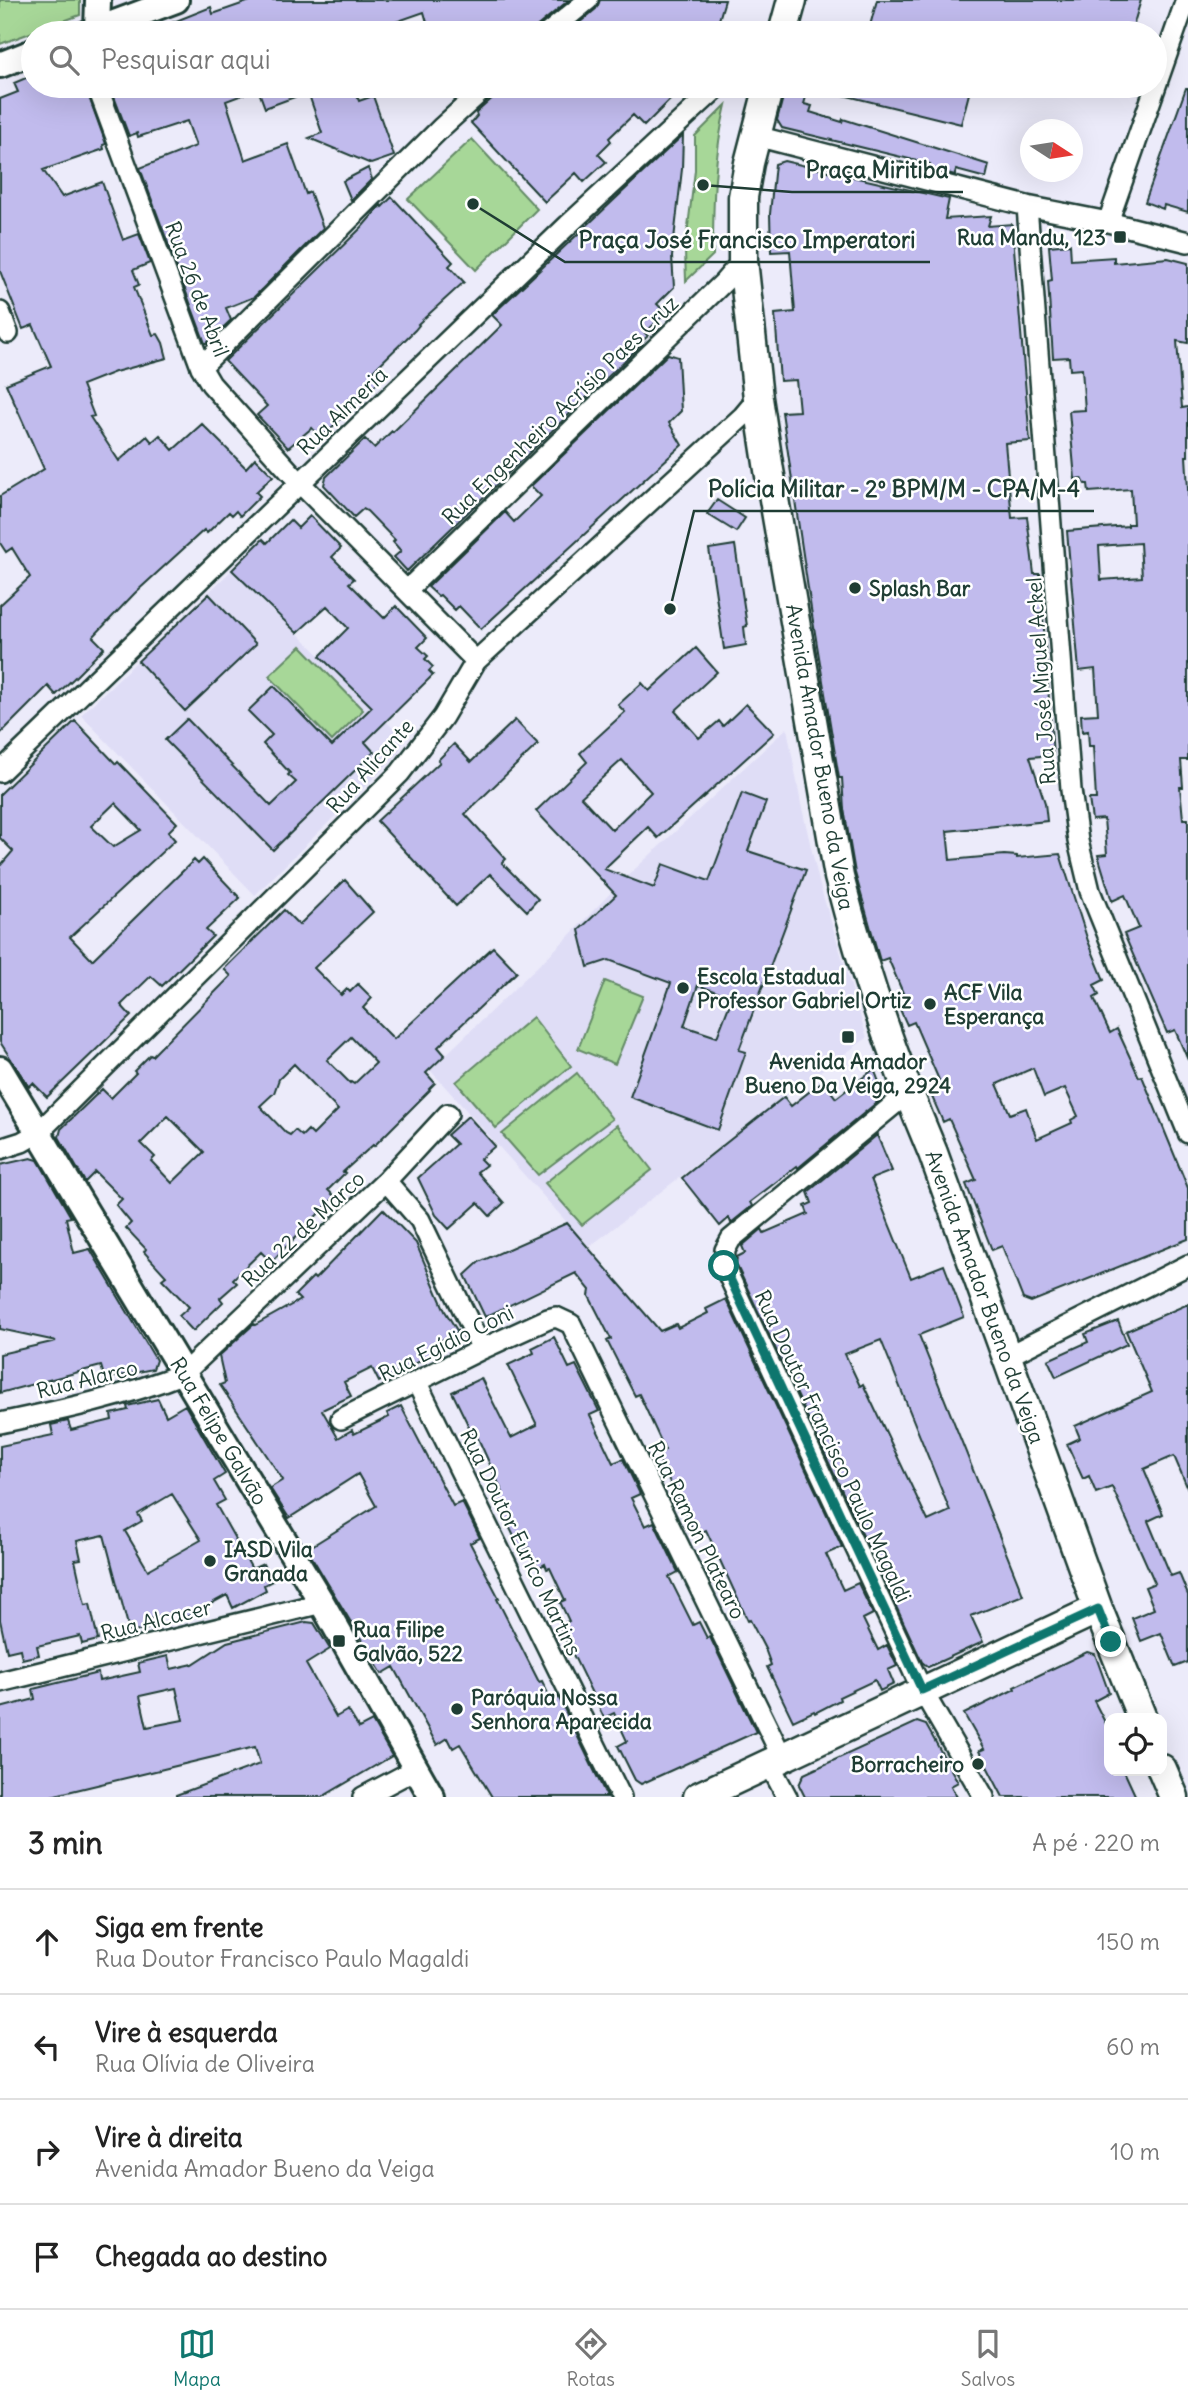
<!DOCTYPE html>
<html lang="pt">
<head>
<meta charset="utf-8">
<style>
  body { margin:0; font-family:Delius,sans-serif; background:#f2f2f2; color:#222 }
  .controls { position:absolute; right:21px; bottom:21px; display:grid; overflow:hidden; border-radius:14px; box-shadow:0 7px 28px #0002 }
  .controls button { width:63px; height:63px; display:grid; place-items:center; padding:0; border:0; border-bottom:2px solid #e0e0e0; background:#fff; color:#222; font:35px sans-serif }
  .compass { position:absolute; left:1020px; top:119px; width:63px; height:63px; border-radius:50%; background:#fff; box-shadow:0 7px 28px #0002; rotate:102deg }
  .stop { position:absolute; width:21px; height:21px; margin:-16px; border:5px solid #0f766e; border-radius:50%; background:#fff }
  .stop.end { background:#0f766e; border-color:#fff; box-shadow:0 2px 7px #0008 }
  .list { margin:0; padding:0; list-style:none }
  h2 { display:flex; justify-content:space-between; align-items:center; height:91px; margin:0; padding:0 28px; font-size:30px }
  h2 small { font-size:23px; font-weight:400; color:#767676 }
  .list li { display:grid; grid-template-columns:46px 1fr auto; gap:21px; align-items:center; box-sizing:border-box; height:105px; padding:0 28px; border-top:2px solid #e0e0e0 }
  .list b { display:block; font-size:26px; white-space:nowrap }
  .list p { margin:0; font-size:23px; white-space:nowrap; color:#767676 }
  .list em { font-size:23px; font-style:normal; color:#767676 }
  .icon { flex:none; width:38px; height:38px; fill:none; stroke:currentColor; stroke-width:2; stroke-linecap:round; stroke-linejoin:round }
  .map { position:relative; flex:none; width:1188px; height:1797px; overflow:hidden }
  .search { position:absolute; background:#fff; box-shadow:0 7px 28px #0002; left:21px; right:21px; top:21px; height:77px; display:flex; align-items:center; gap:18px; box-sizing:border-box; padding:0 24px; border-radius:38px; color:#767676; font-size:26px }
  .sheet { height:511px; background:#fff }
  nav { display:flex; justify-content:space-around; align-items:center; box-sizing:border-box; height:98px; border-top:2px solid #e0e0e0; background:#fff; font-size:19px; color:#767676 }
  nav a { display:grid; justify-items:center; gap:4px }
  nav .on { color:#0f766e }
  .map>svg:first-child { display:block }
</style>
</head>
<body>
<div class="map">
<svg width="1188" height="1797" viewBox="0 0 1188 1797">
  <rect width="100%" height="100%" fill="#ecebfa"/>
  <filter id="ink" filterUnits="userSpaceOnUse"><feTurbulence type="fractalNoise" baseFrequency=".0143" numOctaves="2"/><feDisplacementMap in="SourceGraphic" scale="14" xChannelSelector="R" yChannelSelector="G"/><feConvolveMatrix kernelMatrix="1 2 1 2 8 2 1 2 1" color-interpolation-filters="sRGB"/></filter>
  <g filter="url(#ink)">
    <path fill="#dfddf6" d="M233 569 404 739 397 755 255 895 81 715Z
      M787 728 801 804 820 886 867 1038 784 1097 589 1247 430 1070 567 938 621 882Z"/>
    <path fill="#a7d798" stroke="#638a66" stroke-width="2" d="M0 0H80V15L0 44Z
      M726 105C714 154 713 204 713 255L686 281 685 251 695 170V136Z
      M472 139 537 209 476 270 408 199Z
      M301 646 363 710 332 741 269 676Z
      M605 981 643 996 615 1064 578 1049Z
      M533 1017 571 1066 496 1128 456 1082Z
      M577 1073 612 1119 538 1175 502 1134Z
      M617 1125 652 1170 582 1225 545 1183Z"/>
    <path fill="#c1bbed" stroke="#1f3d34" stroke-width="2" fill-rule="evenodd" d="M253 0H569L529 33H438L435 24 428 26 424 12 381 27 383 33H146L211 7 213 14Z
      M600 0H725L715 33H576L572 29 596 9Z
      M877 0H1141L1131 33H868Z
      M33 75V86H85L106 144 103 145 104 149 43 170 62 197 102 182 123 240 139 234 150 263 133 270 139 285 134 287 153 335 158 334 163 343 167 358 115 372 82 385 94 416 90 417 119 461 147 436 152 442 160 435 173 450 202 424 246 468 255 458 273 476 256 492 260 496 240 516 236 511 232 515 229 512 207 533 204 530 135 593 93 637 104 648 73 679 56 695 48 686 0 734V605L30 577 12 548 6 552 0 543V496L44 469 6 384 51 366 33 325 23 329 0 271V99L18 92 14 83Z
      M110 86H353L359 101 373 96 394 156 371 164 309 138 322 133 308 92 265 108 258 89 226 101 245 160 288 144 306 194 310 192 323 228 254 297 226 308 231 320 207 343H205L140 168 196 146 187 121 138 137 137 133 129 136Z
      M499 86H684L644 126 633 115 609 138 611 141 598 154 606 162 598 169 584 182 576 173 545 202 471 123 477 116 476 113 496 95Z
      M786 86H809L804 104 812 106 810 112 842 122 843 119 989 165 986 178 956 170 955 175 929 168 930 164 782 128 777 120Z
      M831 86H971L961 124 831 92Z
      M1186 88H1188V212L1164 205 1163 209 1145 202Z
      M683 135 682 169 672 257 674 287 657 304 666 313 645 333 648 336 640 343 642 344 407 571 394 557 401 551 393 542 395 540 367 511 363 509 354 517 324 485 326 477 365 439 374 448 392 431 393 432 502 325 492 315Z
      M784 161 949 199 945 219 991 216 988 226 1012 224 1030 441 1005 443 1012 518 1027 517 1034 574H1040L1053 755 1030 757 1045 803 1047 821 947 831 950 860 1004 855 1017 856V858L1060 854 1088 941 1104 980 1094 985 1099 995 1094 998 1110 1033 1117 1029 1139 1077 1142 1076 1188 1188V1239L1031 1302 1023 1299 1002 1246 992 1250 966 1184 976 1180 949 1119 943 1122 932 1097 937 1094 932 1083 939 1080 914 1022 907 1025 894 996 903 993 888 958 880 961 855 873 844 809 842 778H839L811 609 782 412 799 411 796 380 780 381 775 314 795 312 790 251 771 252 770 214 775 164ZM1033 1068 1044 1097 1065 1088 1078 1116 1071 1120 1072 1123 1037 1139 1026 1108 1010 1114 997 1084Z
      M368 168 372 179 351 200 343 181Z
      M392 197 453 262 449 266 464 282 418 324 419 325 415 330 372 372 380 380 321 438 312 428 288 448 257 415 267 406 225 361 362 227 381 205 382 207Z
      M1070 244 1071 260 1114 257V263L1168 258 1188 263V343L1177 341 1182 408 1188 407V456H1186L1188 489V760H1181L1183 787H1180L1183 819H1188V1060L1175 1030 1167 1033 1124 934 1139 928 1125 895 1112 901 1098 855 1107 854 1104 819 1092 820 1089 799H1096L1093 746H1089L1088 731 1082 732 1081 715 1098 714 1095 669 1079 671 1067 531 1128 526V524H1133L1131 489 1089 492 1088 484H1085L1082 478 1075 479 1069 411 1085 410 1082 369 1070 370 1069 357 1053 358 1048 281 1052 280 1049 246ZM1140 543 1142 577 1101 580 1099 546Z
      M668 354 678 357 681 411 669 423 682 445 481 629 459 606 455 610 440 595 438 596 428 587 505 512 514 522 541 496 531 486Z
      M717 500 745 518 736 532 707 514Z
      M310 516 341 548 332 557 354 579 349 583 384 618 396 606 427 638 418 647 428 656 425 659 433 667 429 671 433 675 365 742 374 752 273 850 165 740 187 719 271 806 296 782 288 775 290 773 263 744 272 735 248 711 274 686 332 746 372 707 320 656 348 628 327 606 297 633 232 570 263 539 267 543 290 520 298 528Z
      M735 545 747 626 744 627 746 645 724 649 709 549Z
      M209 594 256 644 185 711 138 661Z
      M696 648 717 672 675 711 699 738 719 721 723 726 746 704 774 733 658 838 648 827 604 869 654 888 663 864 709 881 742 793 766 802 748 851 806 870 739 1050 746 1052 718 1130 630 1097 671 983 609 960 588 967 579 930 616 895 536 811 587 762 580 753 625 712 618 705 642 683 649 691ZM622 760 651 792 612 830 581 797ZM698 985 732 998 717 1037 684 1026Z
      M515 720 538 744 465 814 506 859 502 863 538 899 527 911 490 874 456 906 377 821 440 762 438 760 454 744 471 762Z
      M75 721 116 764 118 762 177 823 168 832 175 840 70 937 92 960 194 860 198 864 203 859 240 898 206 930 213 936 162 986 151 976 121 1005 131 1016 47 1097 33 1083 29 1087 0 1042V866L13 851 0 838V794ZM115 803 141 830 113 847 91 826Z
      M345 880 373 912 314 968 341 995 347 989 350 992 358 984 372 998 363 1008 394 1039 493 947 517 972 438 1047 445 1055 426 1073 435 1083 429 1089 430 1090 374 1146 373 1145 343 1172 345 1173 328 1190 335 1197 271 1262 261 1252 233 1279 237 1283 220 1298 223 1302 193 1331 179 1316 189 1307 162 1279 166 1276 144 1252 146 1249 126 1228 131 1223 116 1205 122 1199 95 1172 85 1182 59 1137 61 1129 102 1089 111 1098 136 1073 134 1071 150 1055 152 1056 231 976 224 969 284 910 299 925ZM351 1037 376 1063 354 1084 351 1082 350 1083 327 1060ZM294 1064 338 1110 313 1135 308 1130 302 1136 295 1130 290 1135 286 1133 260 1106 274 1093 279 1079ZM168 1116 204 1152 172 1183 151 1161 155 1157 141 1143Z
      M874 1069 882 1090 881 1099 798 1168 797 1166 750 1202 752 1206 731 1223 729 1218 720 1226 682 1178 784 1097 791 1106 823 1081 836 1098Z
      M468 1116 495 1146 480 1159 486 1165 477 1172 504 1203 490 1216 478 1203 449 1229 436 1215 418 1178 456 1144 447 1135Z
      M877 1135 892 1171 871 1179 911 1278 944 1265 964 1317 919 1335 1023 1595 971 1616 983 1642 928 1667 922 1662 736 1264 737 1257 745 1253 742 1246 762 1229 764 1233 808 1214 805 1206 812 1203 808 1192ZM881 1340 950 1511 928 1521 863 1384 860 1386 845 1354Z
      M31 1158 38 1160 71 1217 66 1218 74 1253 90 1249 156 1360 153 1369 105 1379 101 1366 0 1393V1354L56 1341 0 1329V1165Z
      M383 1209 416 1243 445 1311 458 1332 430 1346 434 1354 379 1382 372 1368 344 1382 351 1396 322 1410 338 1438 352 1430 354 1434 389 1417 387 1413 401 1406 453 1506 462 1502 480 1538 470 1543 499 1598 497 1599 539 1682 542 1681 551 1700 558 1696 607 1797H492L460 1744 453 1748 448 1738 437 1745 394 1667 382 1674 307 1549 376 1506 358 1474 289 1518 270 1488 283 1480 220 1385 225 1383 219 1356 254 1324 255 1325 300 1300 295 1295 313 1277 315 1279Z
      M567 1223 660 1331 676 1324 678 1328 708 1313 706 1309 726 1299 842 1547 826 1554 843 1590 858 1583 873 1614 863 1619 878 1650 887 1645 897 1666 888 1670 894 1684 880 1691 875 1680 839 1697 840 1700 815 1713 814 1711 793 1721 767 1667 771 1665 765 1649 750 1620 748 1621 706 1530 696 1535 656 1454 665 1450 639 1394 635 1396 607 1341 611 1339 589 1296 590 1290 576 1273 485 1317 465 1275 479 1262Z
      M1188 1304V1489L1174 1456 1144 1469 1163 1514 1148 1521 1171 1576 1179 1573 1188 1595V1662L1175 1667 1161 1633 1141 1641 1132 1618 1154 1609 1145 1587 1155 1583 1112 1487 1096 1493 1089 1476 1083 1479 1067 1444 1080 1438 1075 1426 1152 1392 1126 1331Z
      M1118 1321 1127 1344 1056 1377 1048 1360 1088 1342 1085 1334Z
      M554 1337 569 1368 576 1365 599 1411 590 1415 613 1463 623 1459 640 1494 631 1498 645 1526 654 1522 678 1572 669 1577 693 1625 699 1622 707 1638 710 1637 756 1732 641 1784 635 1780 618 1746 627 1741 614 1713 604 1718 559 1626 569 1621 560 1602 565 1600 550 1568 547 1569 545 1564 538 1568 529 1548 522 1552 494 1497 503 1493 477 1436 474 1437 452 1392 481 1378 511 1438 537 1425 508 1365 534 1353 532 1348Z
      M158 1399 166 1416 185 1405 225 1474 214 1481 225 1500 216 1505 252 1569 263 1564 272 1581 264 1585 266 1590 233 1608 227 1595 183 1619 179 1611 145 1620 147 1629 130 1633 104 1535 77 1541 81 1559 75 1560 85 1605 90 1604 98 1640 82 1644 80 1636 37 1646 39 1655 22 1659 20 1649 7 1652 0 1620V1446L53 1435 51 1425 68 1421 71 1430 112 1420 111 1414 128 1410 127 1406ZM172 1494 201 1540 148 1570 125 1531 142 1521 138 1514Z
      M306 1622 314 1623 330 1649 306 1664 336 1717 348 1710 359 1728 372 1721 392 1756 322 1797H176V1795L260 1764 255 1747 47 1797H0V1708L35 1699 33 1689 98 1673 99 1681 140 1672 138 1663 168 1656 171 1669 193 1664 227 1642ZM176 1688 183 1720 147 1727 140 1696Z
      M1087 1652 1095 1654 1109 1693 1094 1701 1109 1730V1771H1124L1136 1797H1003L979 1751 984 1749 964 1714 1015 1689 1014 1687Z
      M917 1722 926 1725 958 1782 951 1786 957 1797H805L799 1785 804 1774Z"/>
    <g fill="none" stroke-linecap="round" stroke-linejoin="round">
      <defs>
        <path id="minor" d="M548 33 588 0
          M97 86 201 367 211 384 300 483 476 661
          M756 136 1027 206 1108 222 1188 242
          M1027 206 1071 790 1078 841 1090 891 1188 1133
          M1108 222 1186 0
          M0 312 8 333
          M201 367 442 127 487 86
          M407 590 724 282 743 260
          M0 772 568 225 719 86
          M908 1093 731 1239 725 1250 724 1266 922 1690 984 1797
          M0 1149 22 1142 38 1133 400 773 443 717 476 661 743 416 758 398
          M386 1181 420 1220 482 1349
          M1006 1357 1188 1265
          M417 1383 621 1797
          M341 1419 482 1349 548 1319 556 1317 571 1324 782 1757
          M0 1423C62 1410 124 1397 184 1373L386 1181 448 1114
          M0 1682 322 1603
          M769 1763 787 1797
          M363 1797 416 1769"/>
        <path id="tertiary" d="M97 30 98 0
          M88 33 176 0
          M0 65 33 52
          M0 1069 322 1603 432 1797"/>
        <path id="secondary" d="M783 33 792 0
          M769 86 749 163 743 197V260L758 398 769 470 839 877C863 971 895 1063 933 1153L1098 1609 1142 1718
          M1162 1769 1174 1797
          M698 1797 1098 1609"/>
      </defs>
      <use href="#minor" stroke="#1f3d34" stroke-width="24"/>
      <use href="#tertiary" stroke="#1f3d34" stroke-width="30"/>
      <use href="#secondary" stroke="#1f3d34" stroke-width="33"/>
      <use href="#minor" stroke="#fff" stroke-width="19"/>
      <use href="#tertiary" stroke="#fff" stroke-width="24"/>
      <use href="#secondary" stroke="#fff" stroke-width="28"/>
    </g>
  </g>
  <g fill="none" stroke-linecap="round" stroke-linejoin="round" filter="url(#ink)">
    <path stroke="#0f766e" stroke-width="9" d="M724 1266 922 1690 1098 1609 1111 1642"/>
  </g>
  <g fill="#1f3d34" stroke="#fff" stroke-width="2.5">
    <rect x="1113" y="230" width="14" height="14" rx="3.5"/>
    <circle cx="855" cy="588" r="7"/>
    <circle cx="683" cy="988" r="7"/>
    <circle cx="930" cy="1004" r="7"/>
    <rect x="841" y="1030" width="14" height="14" rx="3.5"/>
    <circle cx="210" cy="1561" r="7"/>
    <rect x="332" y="1634" width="14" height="14" rx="3.5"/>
    <circle cx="457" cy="1709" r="7"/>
    <circle cx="978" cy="1764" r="7"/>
  </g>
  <g text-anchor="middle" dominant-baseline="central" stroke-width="5" stroke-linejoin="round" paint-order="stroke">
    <g font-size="21" font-weight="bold" fill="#1f3d34" stroke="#fff" text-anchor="start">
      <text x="1106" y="237" text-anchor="end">Rua Mandu, 123</text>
      <text x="869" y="588">Splash Bar</text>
      <text x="697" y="976">Escola Estadual<tspan x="697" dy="24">Professor Gabriel Ortiz</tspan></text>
      <text x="944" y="992">ACF Vila<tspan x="944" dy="24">Esperança</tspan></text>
      <text x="848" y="1061" text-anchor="middle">Avenida Amador<tspan x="848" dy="24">Bueno Da Veiga, 2924</tspan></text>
      <text x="224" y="1549">IASD Vila<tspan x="224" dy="24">Granada</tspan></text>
      <text x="353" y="1629">Rua Filipe<tspan x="353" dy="24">Galvão, 522</tspan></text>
      <text x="471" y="1697">Paróquia Nossa<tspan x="471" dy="24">Senhora Aparecida</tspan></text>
      <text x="964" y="1764" text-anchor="end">Borracheiro</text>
    </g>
    <g font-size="21" fill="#1f3d34" stroke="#fff">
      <text transform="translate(197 289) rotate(69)">Rua 26 de Abril</text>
      <text transform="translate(560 410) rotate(-44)">Rua Engenheiro Acrísio Paes Cruz</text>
      <text transform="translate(342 411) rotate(-44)">Rua Almeria</text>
      <text transform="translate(1041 681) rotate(-94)">Rua José Miguel Ackel</text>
      <text transform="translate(820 757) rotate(80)">Avenida Amador Bueno da Veiga</text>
      <text transform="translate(370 766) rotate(-48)">Rua Alicante</text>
      <text transform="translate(303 1229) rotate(-43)">Rua 22 de Marco</text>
      <text transform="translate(985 1297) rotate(70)">Avenida Amador Bueno da Veiga</text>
      <text transform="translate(446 1343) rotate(-26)">Rua Egídio Coni</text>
      <text transform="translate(87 1379) rotate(-14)">Rua Alarco</text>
      <text transform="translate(219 1431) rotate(59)">Rua Felipe Galvão</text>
      <text transform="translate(833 1446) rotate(65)">Rua Doutor Francisco Paulo Magaldi</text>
      <text transform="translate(697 1530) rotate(64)">Rua Ramon Platearo</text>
      <text transform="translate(521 1542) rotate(64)">Rua Doutor Eurico Martins</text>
      <text transform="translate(156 1620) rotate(-14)">Rua Alcacer</text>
    </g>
  </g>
  <path fill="none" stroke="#1f3d34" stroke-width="2.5" d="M703 185L792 192H963M473 204L565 262H930M670 609L694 511H1094"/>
  <g fill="#1f3d34" stroke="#fff" stroke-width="2.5">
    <circle cx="703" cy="185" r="7"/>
    <circle cx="473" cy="204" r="7"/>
    <circle cx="670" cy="609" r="7"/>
  </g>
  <g font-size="23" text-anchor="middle" font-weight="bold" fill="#1f3d34" stroke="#fff" stroke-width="5" stroke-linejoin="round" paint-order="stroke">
    <text x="877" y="178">Praça Miritiba</text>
    <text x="747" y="248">Praça José Francisco Imperatori</text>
    <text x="894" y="497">Polícia Militar - 2º BPM/M - CPA/M-4</text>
  </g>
</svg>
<div class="controls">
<button><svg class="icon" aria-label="locate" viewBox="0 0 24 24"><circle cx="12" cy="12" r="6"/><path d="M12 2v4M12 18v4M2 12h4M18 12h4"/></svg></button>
</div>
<svg class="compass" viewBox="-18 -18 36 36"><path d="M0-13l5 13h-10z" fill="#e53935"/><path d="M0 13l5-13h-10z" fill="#767676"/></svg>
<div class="stop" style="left:724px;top:1266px"></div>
<div class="stop end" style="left:1111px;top:1642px"></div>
<div class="search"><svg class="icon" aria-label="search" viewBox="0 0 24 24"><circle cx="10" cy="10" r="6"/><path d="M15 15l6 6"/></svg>Pesquisar aqui</div>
</div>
<section class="sheet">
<h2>3 min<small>A pé · 220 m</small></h2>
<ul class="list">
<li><svg class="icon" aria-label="ahead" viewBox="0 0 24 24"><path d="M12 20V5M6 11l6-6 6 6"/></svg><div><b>Siga em frente</b><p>Rua Doutor Francisco Paulo Magaldi</p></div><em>150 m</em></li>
<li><svg class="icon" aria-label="left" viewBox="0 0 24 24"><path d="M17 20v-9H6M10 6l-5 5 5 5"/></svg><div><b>Vire à esquerda</b><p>Rua Olívia de Oliveira</p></div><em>60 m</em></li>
<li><svg class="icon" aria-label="right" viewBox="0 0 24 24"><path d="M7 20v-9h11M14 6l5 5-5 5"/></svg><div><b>Vire à direita</b><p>Avenida Amador Bueno da Veiga</p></div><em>10 m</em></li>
<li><svg class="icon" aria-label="arrive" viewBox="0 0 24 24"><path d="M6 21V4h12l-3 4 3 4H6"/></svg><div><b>Chegada ao destino</b></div></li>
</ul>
</section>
<nav>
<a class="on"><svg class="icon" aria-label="map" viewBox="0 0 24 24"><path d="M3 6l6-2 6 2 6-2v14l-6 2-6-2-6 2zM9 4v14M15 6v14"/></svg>Mapa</a>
<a><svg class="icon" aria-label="directions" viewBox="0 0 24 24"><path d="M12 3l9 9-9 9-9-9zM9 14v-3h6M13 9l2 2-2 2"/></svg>Rotas</a>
<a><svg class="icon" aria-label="saved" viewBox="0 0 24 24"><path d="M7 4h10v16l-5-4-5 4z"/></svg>Salvos</a>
</nav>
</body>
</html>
